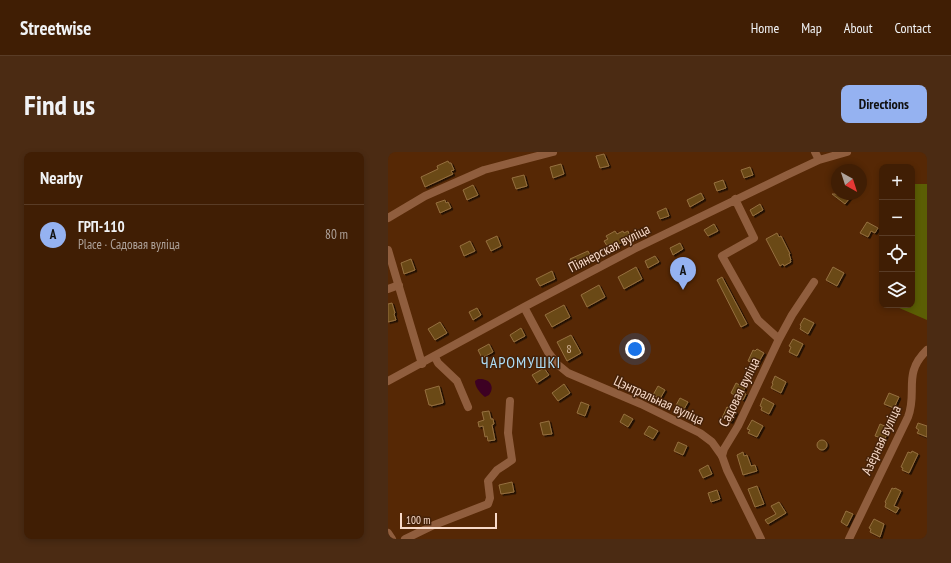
<!DOCTYPE html>
<html lang="en">
<head>
<meta charset="utf-8">
<style>
  body { margin:0; font-family:"PT Sans Narrow",sans-serif; background:#4b2b13; color:#f1f3f6 }
  .controls { position:absolute; right:12px; top:12px; display:grid; overflow:hidden; border-radius:8px; box-shadow:0 2px 6px #0003 }
  .controls button { width:36px; height:36px; display:grid; place-items:center; padding:0; border:0; border-bottom:1px solid #593c26; background:#401e04; color:#f1f3f6; font:20px sans-serif }
  .compass { position:absolute; left:443px; top:12px; width:36px; height:36px; border-radius:50%; background:#401e04; box-shadow:0 2px 6px #0003; rotate:141deg }
  .scale { position:absolute; left:12px; bottom:10px; width:97px; box-sizing:border-box; padding-left:4px; border:2px solid #f8dac9; border-top:0; font-size:11px; line-height:14px; white-space:nowrap; color:#f8dac9; -webkit-text-stroke:3px #452209; paint-order:stroke }
  .you { position:absolute; left:247px; top:197px; width:14px; height:14px; margin:-10px; border:3px solid #fff; border-radius:50%; background:#1a73e8; box-shadow:0 0 0 6px #1a73e833 }
  .badge { display:grid; place-items:center; width:26px; height:26px; border-radius:50%; background:#95b2f1; color:#111; font-size:13px; font-weight:700 }
  .pin { position:absolute; translate:-50% -33px; filter:drop-shadow(0 1px 2px #0008) }
  .pin::after { content:''; position:absolute; top:21px; width:14px; height:12px; background:inherit; clip-path:polygon(0 0,100% 0,50% 100%) }
  .list { margin:0; padding:0; list-style:none }
  h2 { display:flex; justify-content:space-between; align-items:center; height:52px; margin:0; padding:0 16px; font-size:17px }
  h2 small { font-size:13px; font-weight:400; color:#aea29a }
  .list li { display:grid; grid-template-columns:26px 1fr auto; gap:12px; align-items:center; box-sizing:border-box; height:60px; padding:0 16px; border-top:1px solid #593c26 }
  .list b { display:block; font-size:15px; white-space:nowrap }
  .list p { margin:0; font-size:13px; white-space:nowrap; color:#aea29a }
  .list em { font-size:13px; font-style:normal; color:#aea29a }
  .icon { flex:none; width:22px; height:22px; fill:none; stroke:currentColor; stroke-width:2; stroke-linecap:round; stroke-linejoin:round }
  .map { position:relative; flex:none; width:539px; height:387px; overflow:hidden; border-radius:8px }
  header { display:flex; align-items:center; gap:24px; box-sizing:border-box; height:56px; padding:0 20px; background:#401e04; border-bottom:1px solid #593c26 }
  header strong { font-size:19px }
  nav { display:flex; gap:22px; margin-inline-start:auto; font-size:14px }
  .intro { display:flex; align-items:center; justify-content:space-between; box-sizing:border-box; height:96px; padding:0 24px }
  h1 { margin:0; font-size:28px }
  .button { padding:10px 18px; border-radius:8px; background:#95b2f1; color:#111; font-size:14px; font-weight:700 }
  main { display:flex; gap:24px; padding:0 24px }
  aside { flex:1; background:#401e04; border-radius:8px; box-shadow:0 2px 6px #0003 }
  .map>svg:first-child { display:block }
</style>
</head>
<body>
<header>
<strong>Streetwise</strong>
<nav><a>Home</a><a>Map</a><a>About</a><a>Contact</a></nav>
</header>
<div class="intro"><h1>Find us</h1><a class="button">Directions</a></div>
<main>
<aside>
<h2>Nearby<small></small></h2>
<ul class="list">
<li><span class="badge">A</span><div><b>ГРП-110</b><p>Place · Садовая вуліца</p></div><em>80 m</em></li>
</ul>
</aside>
<div class="map">
<svg width="539" height="387" viewBox="0 0 539 387">
  <defs>
    <filter id="shadow"><feDropShadow dx="2" dy="1.5" stdDeviation="0" flood-color="#0009"/></filter>
  </defs>
  <rect width="100%" height="100%" fill="#562805"/>
  <path fill="#5b5e04" d="M524 32H539V168L509 155V153H524Z"/>
  <path fill="#3d0123" d="M90 227C100 226 108 233 101 243L97 245C92 241 87 235 87 229Z"/>
  <path fill="#6b4815" stroke="#957040" filter="url(#shadow)" d="M216 2 221 14 212 16 208 4Z
    M60 9 61 11H63L66 18 63 19 65 22 37 35 33 25 50 17 49 14Z
    M173 12 176 22 165 26 162 15Z
    M362 15 365 23 356 26 353 18Z
    M136 23 139 34 128 37 124 26Z
    M335 28 338 36 329 39 326 31Z
    M85 33 90 43 79 48 75 38Z
    M313 41 316 47 302 55 299 48Z
    M444 42H465L457 52Z
    M57 48 58 51 60 50 63 56 52 61 48 51Z
    M372 52 375 58 365 64 362 58Z
    M278 56 281 64 272 67 269 60Z
    M479 70 490 76 487 81 483 79 480 85 472 81Z
    M326 72 330 79 320 84 316 78Z
    M227 79 229 82 235 79 236 81 240 79 242 84 239 86 240 87 221 97 216 89 220 87 218 84Z
    M389 81 391 85 393 84 402 102H401L403 108H402L403 110 396 114 395 112 392 114 378 87Z
    M109 84 113 94 103 99 98 89Z
    M82 89 87 99 76 104 72 94Z
    M292 91 295 97 285 103 282 96Z
    M200 99 203 105 185 114 182 107Z
    M267 104 271 110 260 116 257 109Z
    M23 107 27 118 16 122 13 111Z
    M248 115 254 127 236 137 230 125Z
    M445 115 456 121 449 134 438 128Z
    M164 119 167 127 152 134 148 127Z
    M334 125 359 172 353 175 329 128Z
    M211 133 217 145 199 155 193 143Z
    M4 151 7 161 6 162 8 168 0 170V152Z
    M176 153 182 165 164 175 157 163Z
    M89 156 93 163 85 168 81 160Z
    M416 166 426 171 420 182 412 177 413 174 412 173Z
    M52 170 59 181 47 188 40 177Z
    M133 176 137 184 126 190 122 183Z
    M183 183 193 201 179 209 169 190Z
    M405 187 415 192 409 204 401 200 403 195 401 194Z
    M101 192 105 200 94 206 90 198Z
    M369 197 376 201 369 213 360 209 365 198 367 199Z
    M156 216 161 223 149 231 144 223Z
    M387 224 398 230 393 241 383 236 385 232 384 231Z
    M348 231 357 236 355 240 358 242 355 248 343 241Z
    M176 232 182 241 170 249 164 241Z
    M51 234 55 249V251L43 254V253H41L37 238Z
    M270 234 277 238 272 247 265 243Z
    M501 241 511 245 506 256 496 252Z
    M292 246 300 250 295 259 287 255Z
    M375 246 386 252 381 262 373 258 374 255 372 254Z
    M193 250 201 253 197 264 189 261Z
    M339 255 348 260 343 270 334 266Z
    M101 259 103 267H105L106 272 104 273 107 288 100 289 99 284 97 285 95 274 91 275 90 270 96 268 94 260Z
    M236 262 245 267 240 275 232 270Z
    M364 268 375 274 369 285 360 281 362 278 359 277Z
    M161 269 164 282 155 283 152 271Z
    M530 271 539 274V285L529 281 531 278 528 276Z
    M492 272 501 276 497 287 487 284Z
    M261 274 270 279 265 287 256 282Z
    M429 293a5 5 0 1 1 10 0a5 5 0 1 1-10 0Z
    M290 290 299 294 295 303 286 299Z
    M524 299 530 302 521 321 514 318 515 316 513 315 520 300 523 301Z
    M355 300 356 304 359 303 363 314 367 313 369 319 355 323 349 303Z
    M320 313 324 322 315 326 311 318Z
    M124 330 126 340 113 342 111 333Z
    M369 334 376 352 367 355 360 337Z
    M504 336 506 337 507 336 513 339 506 354 511 356 508 361 497 355 498 351 497 350Z
    M329 338 332 347 323 350 320 341Z
    M391 350 398 361 380 372 377 368 388 362 383 354Z
    M458 359 465 362 459 374 453 370Z
    M486 367 496 372 492 385 482 380 483 377 481 376Z"/>
  <g fill="none" stroke-linecap="round" stroke-linejoin="round">
    <path stroke="#905e3e" stroke-width="8" d="M427 0 431 8
      M347 47 366 86 334 104 370 168 391 187
      M0 66 37 44 96 18 165 0
      M0 98 34 212
      M0 137 11 133
      M136 155 160 200 169 212 180 221 253 252 312 281 324 290 334 304 339 318 373 387
      M47 205 50 211 69 229 80 255
      M0 229 136 155 246 97 399 23 431 8 459 0
      M334 304 336 297 350 274 391 187 404 163 426 130
      M0 381 4 387
      M17 387 46 373 100 352 102 346 100 329 109 318 124 308 120 281 122 249
      M461 387 520 265C530 239 514 222 539 198"/>
  </g>
  <g text-anchor="middle" dominant-baseline="central" stroke-width="3" stroke-linejoin="round" paint-order="stroke">
    <g font-size="12" fill="#d5b69c">
      <text x="181" y="196">8</text>
    </g>
    <g font-size="14" fill="#f8dac9" stroke="#452209">
      <text transform="translate(221 96) rotate(-27)">Піянерская вуліца</text>
      <text transform="translate(351 240) rotate(-64)">Садовая вуліца</text>
      <text transform="translate(271 248) rotate(25)">Цэнтральная вуліца</text>
      <text transform="translate(493 288) rotate(-65)">Азёрная вуліца</text>
    </g>
    <g font-size="16" letter-spacing="1" fill="#aeddf6" stroke="#452209">
      <text x="133" y="210">ЧАРОМУШКІ</text>
    </g>
  </g>
</svg>
<div class="controls">
<button>+</button>
<button>−</button>
<button><svg class="icon" aria-label="locate" viewBox="0 0 24 24"><circle cx="12" cy="12" r="6"/><path d="M12 2v4M12 18v4M2 12h4M18 12h4"/></svg></button>
<button><svg class="icon" aria-label="layers" viewBox="0 0 24 24"><path d="M12 4l9 5-9 5-9-5zM3 14l9 5 9-5"/></svg></button>
</div>
<svg class="compass" viewBox="-18 -18 36 36"><path d="M0-13l5 13h-10z" fill="#e53935"/><path d="M0 13l5-13h-10z" fill="#aea29a"/></svg>
<div class="scale">100 m</div>
<div class="you"></div>
<div class="pin badge" style="left:295px;top:138px">A</div>
</div>
</main>
</body>
</html>
